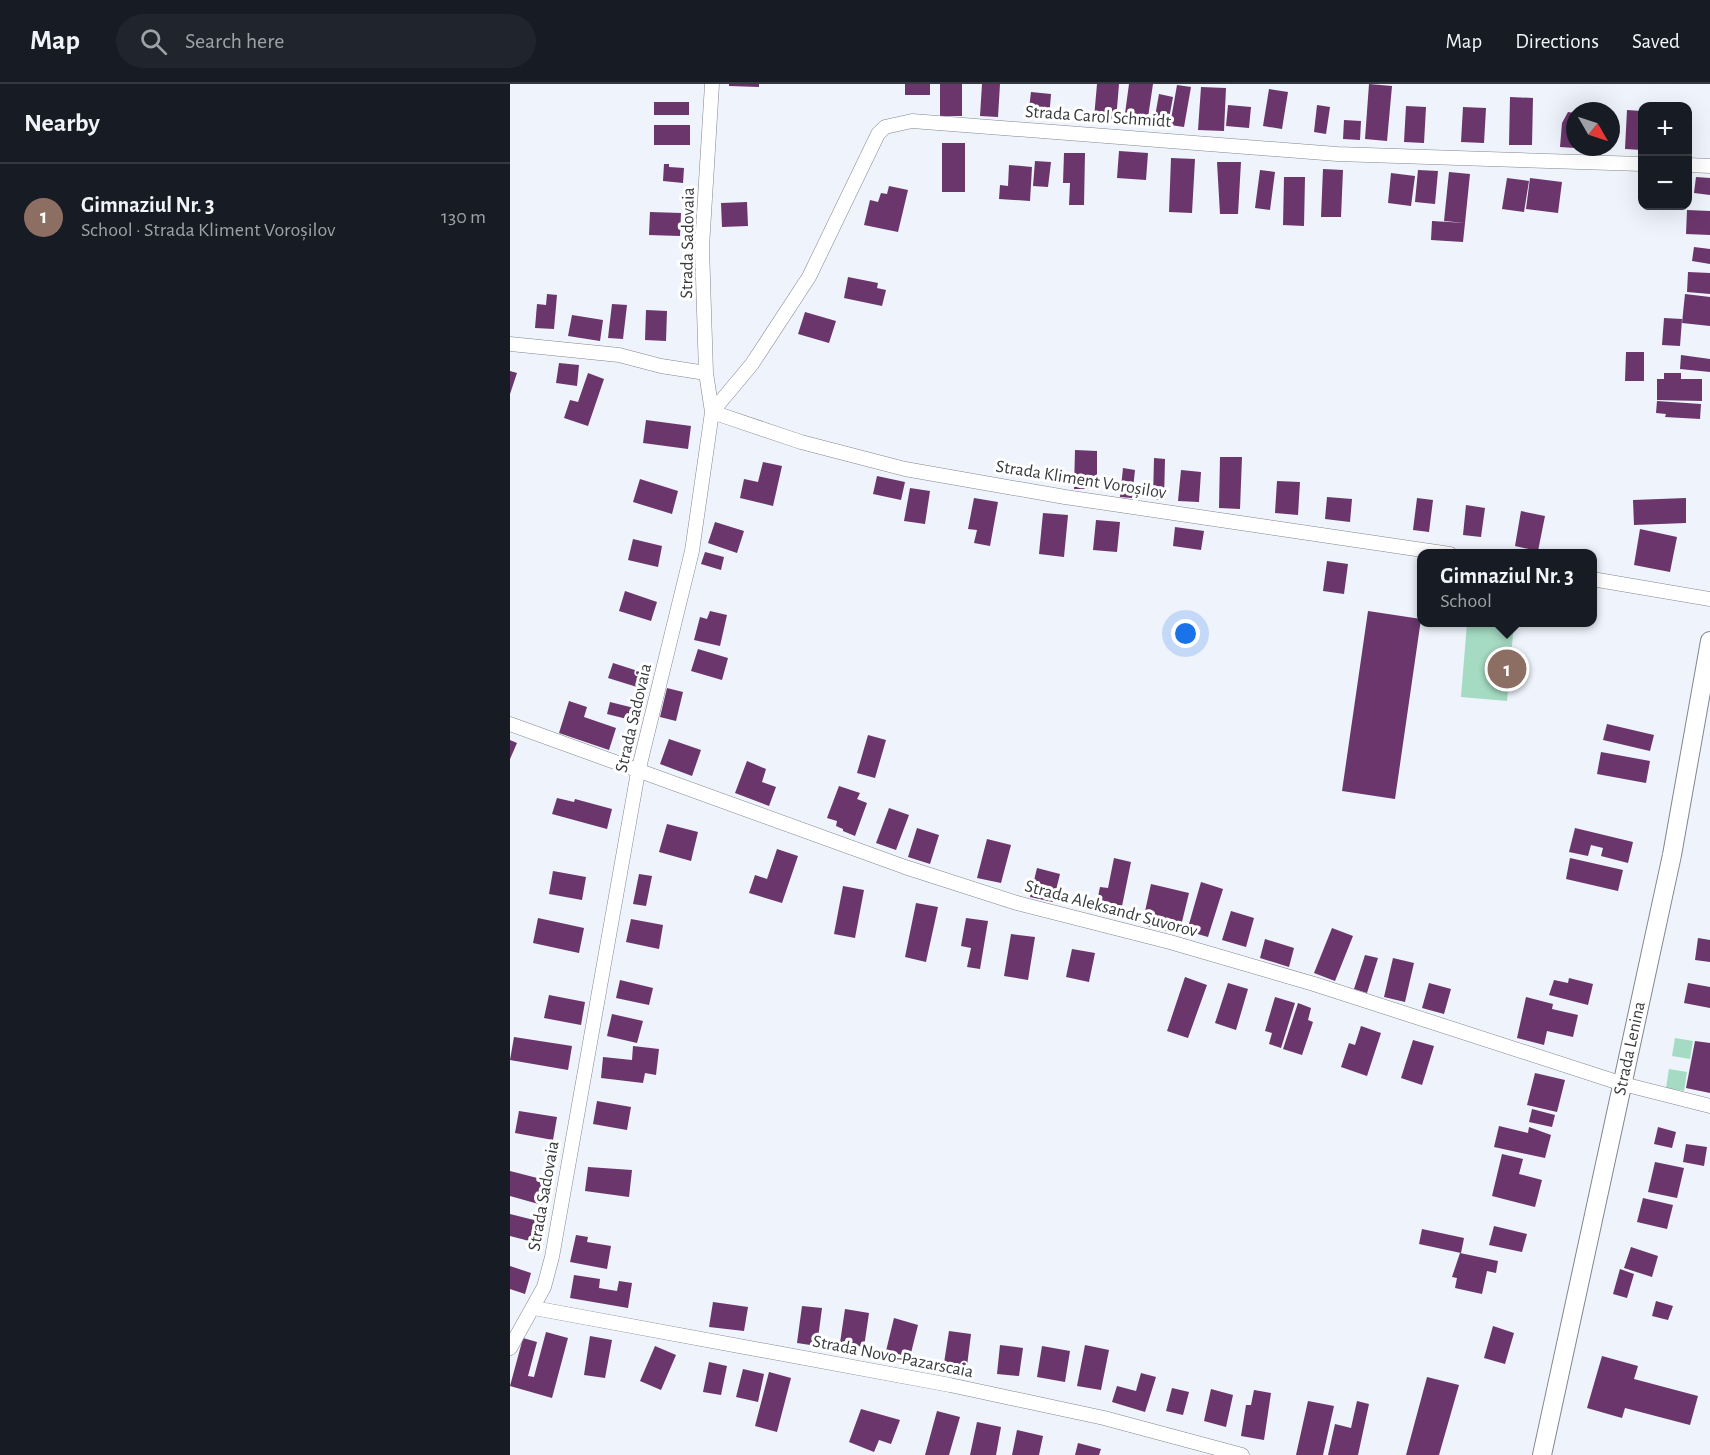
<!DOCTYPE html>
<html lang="en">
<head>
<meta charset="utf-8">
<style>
  body { margin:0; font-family:"Alegreya Sans",sans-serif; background:#20242c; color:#f1f3f6 }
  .controls { position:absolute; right:18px; top:18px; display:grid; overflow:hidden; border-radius:12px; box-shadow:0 6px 24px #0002 }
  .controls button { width:54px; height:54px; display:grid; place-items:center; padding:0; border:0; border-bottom:2px solid #363941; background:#171b24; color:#f1f3f6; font:30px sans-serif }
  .compass { position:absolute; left:1056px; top:18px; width:54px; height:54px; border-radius:50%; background:#171b24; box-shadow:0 6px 24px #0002; rotate:129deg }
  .you { position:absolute; left:676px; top:550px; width:21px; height:21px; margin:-15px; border:4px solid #fff; border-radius:50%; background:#1a73e8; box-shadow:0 0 0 9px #1a73e833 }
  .badge { display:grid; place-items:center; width:39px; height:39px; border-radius:50%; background:#d93025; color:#fff; font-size:20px; font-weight:700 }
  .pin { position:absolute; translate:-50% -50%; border:3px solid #fff; box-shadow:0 2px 6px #0006 }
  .popup { position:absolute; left:907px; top:465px; width:180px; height:78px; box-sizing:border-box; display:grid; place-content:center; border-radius:12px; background:#171b24; filter:drop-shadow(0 2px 4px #0005); font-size:20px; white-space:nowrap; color:#9ea1a6 }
  .popup b { font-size:22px; color:#f1f3f6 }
  .popup::after { content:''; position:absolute; left:50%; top:100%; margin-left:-12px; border:12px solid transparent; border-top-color:#171b24 }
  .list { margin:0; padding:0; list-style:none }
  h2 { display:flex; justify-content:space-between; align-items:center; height:78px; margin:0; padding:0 24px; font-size:26px }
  h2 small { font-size:20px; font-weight:400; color:#9ea1a6 }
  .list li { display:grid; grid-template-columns:39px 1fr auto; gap:18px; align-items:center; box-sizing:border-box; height:108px; padding:0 24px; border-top:2px solid #363941 }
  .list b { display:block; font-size:22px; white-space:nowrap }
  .list p { margin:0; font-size:20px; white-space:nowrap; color:#9ea1a6 }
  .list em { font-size:20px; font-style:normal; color:#9ea1a6 }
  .icon { flex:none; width:33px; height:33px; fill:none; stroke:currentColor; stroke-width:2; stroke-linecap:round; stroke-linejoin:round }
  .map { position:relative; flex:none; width:1200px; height:1371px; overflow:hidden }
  header { display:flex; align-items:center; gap:36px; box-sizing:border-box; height:84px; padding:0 30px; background:#171b24; border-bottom:2px solid #363941 }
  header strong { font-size:28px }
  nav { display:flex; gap:33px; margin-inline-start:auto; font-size:21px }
  .search { width:420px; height:54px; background:#20242c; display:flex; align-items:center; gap:15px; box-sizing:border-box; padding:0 21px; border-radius:33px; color:#9ea1a6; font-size:22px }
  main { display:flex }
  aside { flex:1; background:#171b24 }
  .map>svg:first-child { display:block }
</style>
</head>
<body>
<header>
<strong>Map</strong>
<div class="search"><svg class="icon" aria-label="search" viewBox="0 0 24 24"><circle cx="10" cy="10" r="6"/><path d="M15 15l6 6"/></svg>Search here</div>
<nav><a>Map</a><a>Directions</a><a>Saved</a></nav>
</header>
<main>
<aside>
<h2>Nearby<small></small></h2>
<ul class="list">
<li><span class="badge" style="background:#8d6e63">1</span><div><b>Gimnaziul Nr. 3</b><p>School · Strada Kliment Voroșilov</p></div><em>130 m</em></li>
</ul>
</aside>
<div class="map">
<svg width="1200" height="1371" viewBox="0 0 1200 1371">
  <rect width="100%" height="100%" fill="#eef3fc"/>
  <path fill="#a5dbc2" d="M957 539H1004L997 617 951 613Z
    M1165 954 1183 957 1180 975 1162 972Z
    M1159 985 1177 988 1174 1007 1156 1004Z"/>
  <path fill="#6a366b" d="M219 0H249V3L219 2Z
    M395 0H420V11H395Z
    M430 0H452V32H430Z
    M472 0H490L488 33 470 32Z
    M587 0H609L606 36 584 34Z
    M619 0H643L637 40 614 37Z
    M859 0 882 2 877 57 855 55Z
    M667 1 681 3 674 43 660 41Z
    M691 3 716 4 714 47 688 46Z
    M759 5 778 8 772 45 753 42Z
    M521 8 541 10 539 35 518 33Z
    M649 10 663 13 658 40 644 38Z
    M1000 13 1023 14 1022 61H999Z
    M144 18H179V31H144Z
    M718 21 741 23 739 44 716 42Z
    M807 21 820 23 816 50 804 48Z
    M896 22 916 23 914 59 894 58Z
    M953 23 976 24 974 59 951 58Z
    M1117 26 1132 27V66L1115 65Z
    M1058 28 1065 29V64L1050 63 1052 39Z
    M834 36 851 37 850 56 833 55Z
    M144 41H180V61H144Z
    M432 59H455V108H432Z
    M609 67 638 69 636 96 607 94Z
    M554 69H575L574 121H559L560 99H553Z
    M661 74 685 75 682 129 659 128Z
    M525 77 541 78 538 103 523 102Z
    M707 78H731L728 130H710Z
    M154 80H159V83L174 84 173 99 153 97Z
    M499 81 522 83 520 117 489 115 490 101 498 102Z
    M813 85 833 86 831 133H811Z
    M750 86 765 88 760 126 745 124Z
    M908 86 928 87 925 120 905 118Z
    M939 88 960 90 955 139 934 137Z
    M881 89 905 92 901 122 878 119Z
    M774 93H795L794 142 773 141Z
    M1186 93 1200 94V111L1184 109Z
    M997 94 1019 97 1014 128 992 125Z
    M1020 94 1052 98 1048 129 1016 125Z
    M379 102 398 106 388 148 354 141 360 116 368 118 371 109 377 110Z
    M237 118 238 142 212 143 211 119Z
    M1177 126 1200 127V151L1176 150Z
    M140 128 171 129 170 152 139 151Z
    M922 137 955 139 953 158 921 156Z
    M1184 163 1200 165V180L1182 177Z
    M1178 188 1200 189V210L1177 208Z
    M338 193 368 199 367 204 376 206 372 222 334 214Z
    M37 210 47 211 44 245 25 244 27 220 36 221Z
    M1175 210 1200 213V242L1172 239Z
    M102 220 117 221 113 255 98 254Z
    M136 226 157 227 156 257 135 256Z
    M295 228 326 237 319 259 288 250Z
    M62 231 93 236 90 257 58 252Z
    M1154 234 1172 235 1170 262 1152 261Z
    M1116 268H1134V297H1115Z
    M1171 271 1200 275V288L1170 285Z
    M49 279 69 281 67 302 46 299Z
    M0 287 7 289 0 310Z
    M78 289 94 295 78 342 54 334 60 316 68 318Z
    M1154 289H1171V295H1192V317L1147 316V295H1154Z
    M1147 317 1191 320 1190 335 1155 333 1156 330 1146 329Z
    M136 336 181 342 178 365 133 359Z
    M565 366 587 367V405H564Z
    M710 373H732L730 425 709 424Z
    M644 374 655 375 654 416 643 415Z
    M253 378 272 382 263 422 230 414 234 395 248 398Z
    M613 384 625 386 622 414 610 413Z
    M671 386 691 388 689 418 668 417Z
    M367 392 395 398 391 416 363 410Z
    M130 395 168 407 162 430 123 418Z
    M767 397 790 398 788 431 765 429Z
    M400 404 420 407 415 440 394 437Z
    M817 413 842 415 840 438 815 435Z
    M464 414 488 418 480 462 464 459 467 446 458 445Z
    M907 414 923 416 919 448 903 446Z
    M1176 414V439L1124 441 1123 416Z
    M956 421 975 424 971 453 953 451Z
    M1011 427 1035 432 1028 467 1005 462Z
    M533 429 558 431 554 473 529 470Z
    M586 436 610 438 607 468 583 466Z
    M205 438 234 447 227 469 198 459Z
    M665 443 694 447 691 466 663 462Z
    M1130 445 1167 453 1160 488 1124 481Z
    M123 455 152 462 148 483 118 476Z
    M195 468 214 473 211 486 191 480Z
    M817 477 838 480 834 510 813 507Z
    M115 507 147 518 141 537 109 527Z
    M200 527 217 531 210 562 184 556 190 533 197 535Z
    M858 527 911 535 885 715 832 707Z
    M188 565 218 574 212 596 181 587Z
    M103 579 131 588 127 603 98 594Z
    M157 604 173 608 166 637 150 633Z
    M59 617 77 623 74 633 106 644 99 666 49 649Z
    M100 618 124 624 121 636 97 630Z
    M1097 640 1144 651 1140 667 1093 656Z
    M358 651 376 656 365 694 347 689Z
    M159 655 191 666 182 692 150 680Z
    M0 656 7 659 0 675Z
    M1091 668 1140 677 1136 699 1087 690Z
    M237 677 256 685 252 698 266 703 259 722 225 709Z
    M329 702 350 709 347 715 357 719 345 752 333 747V745L326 742 327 737 317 734Z
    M47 714 64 718 65 715 102 725 97 745 42 730Z
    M379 724 399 731 386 766 366 759Z
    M157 740 188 748 181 777 149 768Z
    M407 744 429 751 420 780 398 773Z
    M1065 744 1123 758 1118 779 1091 772 1093 764 1081 761 1078 772 1059 768Z
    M477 755 501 761 491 799 467 794Z
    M267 765 288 772 272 819 239 809 245 791 257 795Z
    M604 774 621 778 610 832 585 827 590 803 598 804Z
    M1060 774 1113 786 1108 807 1056 795Z
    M527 784 550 790 543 818 520 813Z
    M43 787 76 793 72 816 39 810Z
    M129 790 142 792 136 822 123 820Z
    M691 798 713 805 698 853 677 847Z
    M641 800 679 809 669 850 632 841Z
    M333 802 354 806 345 854 324 850Z
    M406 819 428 823 416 878 395 873Z
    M721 827 744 834 736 863 712 856Z
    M28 834 74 844 69 869 23 859Z
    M456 834 478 837 470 885 457 883 461 864 451 862Z
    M121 835 153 841 149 865 116 858Z
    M822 844 843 852 825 897 804 889Z
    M501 850 525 853 518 896 494 892Z
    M1188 854 1200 856V878L1185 876Z
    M755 855 784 864 779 883 750 874Z
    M562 865 585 869 579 898 556 893Z
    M855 871 868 874 857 909 844 905Z
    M883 874 904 879 895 918 874 913Z
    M675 893 697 901 678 954 657 947Z
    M1059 894 1083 900 1078 921 1039 911 1044 896 1058 899Z
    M110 896 143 904 139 921 106 914Z
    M718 899 738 905 726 946 705 939Z
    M919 899 941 905 934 930 912 924Z
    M1178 899 1200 903V924L1174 919Z
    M39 911 75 918 71 941 34 934Z
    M765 913 785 919 771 964 759 960 762 949 755 947Z
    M1016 913 1043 920 1042 925 1068 931 1063 953 1037 947 1034 961 1007 954Z
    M788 919 801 924 798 936 803 938 792 971 773 965Z
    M102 930 133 937 127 959 97 952Z
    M851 942 871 949 857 992 831 983 839 959 845 961Z
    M4 953 62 962 58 986 0 976Z
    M903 956 924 962 912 1001 891 994Z
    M1185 957 1200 959V1009L1176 1004Z
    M123 962 149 965 146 991 135 989 133 999 91 994 93 973 122 976Z
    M1025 989 1055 996 1047 1028 1017 1021Z
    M87 1017 121 1023 117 1046 83 1040Z
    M1022 1025 1045 1031 1042 1043 1019 1038Z
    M9 1027 47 1033 43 1056 5 1049Z
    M989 1042 1018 1049 1019 1043 1041 1051 1035 1074 984 1063Z
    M1148 1043 1166 1048 1162 1064 1144 1060Z
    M1176 1060 1197 1063 1194 1082 1173 1078Z
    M992 1070 1013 1075 1009 1090 1032 1096 1025 1123 982 1112Z
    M1145 1078 1174 1084 1167 1114 1138 1108Z
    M78 1083 122 1086 119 1113 75 1107Z
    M0 1087 39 1097 32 1121 0 1112Z
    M1133 1114 1163 1121 1157 1145 1127 1138Z
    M0 1130 32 1138 27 1159 0 1152Z
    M984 1142 1017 1150 1012 1168 979 1161Z
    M912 1145 954 1154 951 1169 909 1160Z
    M66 1151 78 1153 77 1158 101 1162 97 1185 60 1178Z
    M1121 1163 1148 1172 1142 1193 1114 1184Z
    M950 1169 988 1177 986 1189 977 1187 972 1210 945 1204 947 1194 942 1193Z
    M0 1182 21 1189 15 1210 0 1205Z
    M1110 1185 1124 1190 1117 1214 1103 1210Z
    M64 1191 90 1195 89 1204 107 1207 109 1197 122 1199 118 1224 60 1214Z
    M1146 1217 1163 1222 1158 1236 1142 1232Z
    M203 1218 238 1223 234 1247 199 1243Z
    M292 1222 312 1224 307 1262 287 1259Z
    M335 1225 359 1229 354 1263 330 1259Z
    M384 1234 408 1241 400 1273 376 1267Z
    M983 1242 1004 1249 995 1280 974 1274Z
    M439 1247 461 1250 457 1282 434 1279Z
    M36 1248 58 1254 42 1314 0 1302 13 1254 27 1258 18 1292 24 1293Z
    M80 1252 102 1256 95 1294 74 1291Z
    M490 1261 513 1264 509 1292 487 1290Z
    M575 1261 599 1266 591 1306 567 1302Z
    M145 1262 166 1271 151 1306 130 1297Z
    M532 1262 560 1267 555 1298 527 1293Z
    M1092 1272 1128 1282 1124 1295 1188 1312 1180 1341 1115 1324 1112 1334 1077 1324Z
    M199 1278 217 1282 211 1311 193 1308Z
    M233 1285 254 1290 248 1318 226 1313Z
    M259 1288 281 1294 267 1348 245 1342Z
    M631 1289 646 1293 635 1328 602 1318 607 1302 626 1307Z
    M917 1293 949 1301 929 1371H896Z
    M662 1304 679 1308 673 1331 656 1327Z
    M701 1305 723 1311 716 1343 694 1337Z
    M744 1306 761 1309 754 1356 731 1352 736 1321H741Z
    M798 1317 824 1322 813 1371H786Z
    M847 1317 859 1320 848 1371H818L825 1340 841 1344Z
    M351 1325 390 1336 381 1360 369 1356 364 1368 339 1358Z
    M427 1327 450 1333 439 1371H415Z
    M467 1338 491 1343 486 1371H460Z
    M507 1346 533 1352 529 1371H502Z
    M568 1359 591 1365 589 1371H565Z"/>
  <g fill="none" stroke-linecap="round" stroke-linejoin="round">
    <defs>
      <path id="minor" d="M1178 81 1200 82
        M0 260 109 271 151 282 196 289
        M940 470 555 413 395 385 291 358 202 328 242 280 299 193 368 50 375 43 402 37 827 70 1132 80
        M1082 495 1200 515
        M0 640 395 783 507 819 660 858 804 900 1113 1000 1200 1022
        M24 1224 440 1301 594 1334 732 1371
        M0 1264 34 1203 42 1173 128 688 182 467 202 328 196 289 192 163 202 0"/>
      <g id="tertiary">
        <path id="s1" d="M1032 1371 1162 771 1200 557"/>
      </g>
    </defs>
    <use href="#minor" stroke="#82868f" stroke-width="15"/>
    <use href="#tertiary" stroke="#82868f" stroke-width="20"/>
    <use href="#minor" stroke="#fff" stroke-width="14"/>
    <use href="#tertiary" stroke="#fff" stroke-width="18"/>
  </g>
  <g text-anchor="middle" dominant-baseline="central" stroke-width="6" stroke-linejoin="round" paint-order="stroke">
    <g font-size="18" fill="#383a3d" stroke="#fff">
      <text transform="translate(588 33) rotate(4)">Strada Carol Schmidt</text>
      <text transform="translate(178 159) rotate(-89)">Strada Sadovaia</text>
      <text transform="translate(571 396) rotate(9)">Strada Kliment Voroșilov</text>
      <text transform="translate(124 634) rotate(-77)">Strada Sadovaia</text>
      <text transform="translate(601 825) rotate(15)">Strada Aleksandr Suvorov</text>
      <text stroke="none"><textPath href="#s1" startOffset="416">Strada Lenina</textPath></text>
      <text transform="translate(34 1112) rotate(-80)">Strada Sadovaia</text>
      <text transform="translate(383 1273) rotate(11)">Strada Novo-Pazarscaia</text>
    </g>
  </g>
</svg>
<div class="controls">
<button>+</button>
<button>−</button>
</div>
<svg class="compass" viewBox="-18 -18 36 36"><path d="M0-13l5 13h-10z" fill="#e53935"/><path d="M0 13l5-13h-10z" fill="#9ea1a6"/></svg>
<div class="you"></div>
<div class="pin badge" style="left:997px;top:585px;background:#8d6e63">1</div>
<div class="popup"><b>Gimnaziul Nr. 3</b>School</div>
</div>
</main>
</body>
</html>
